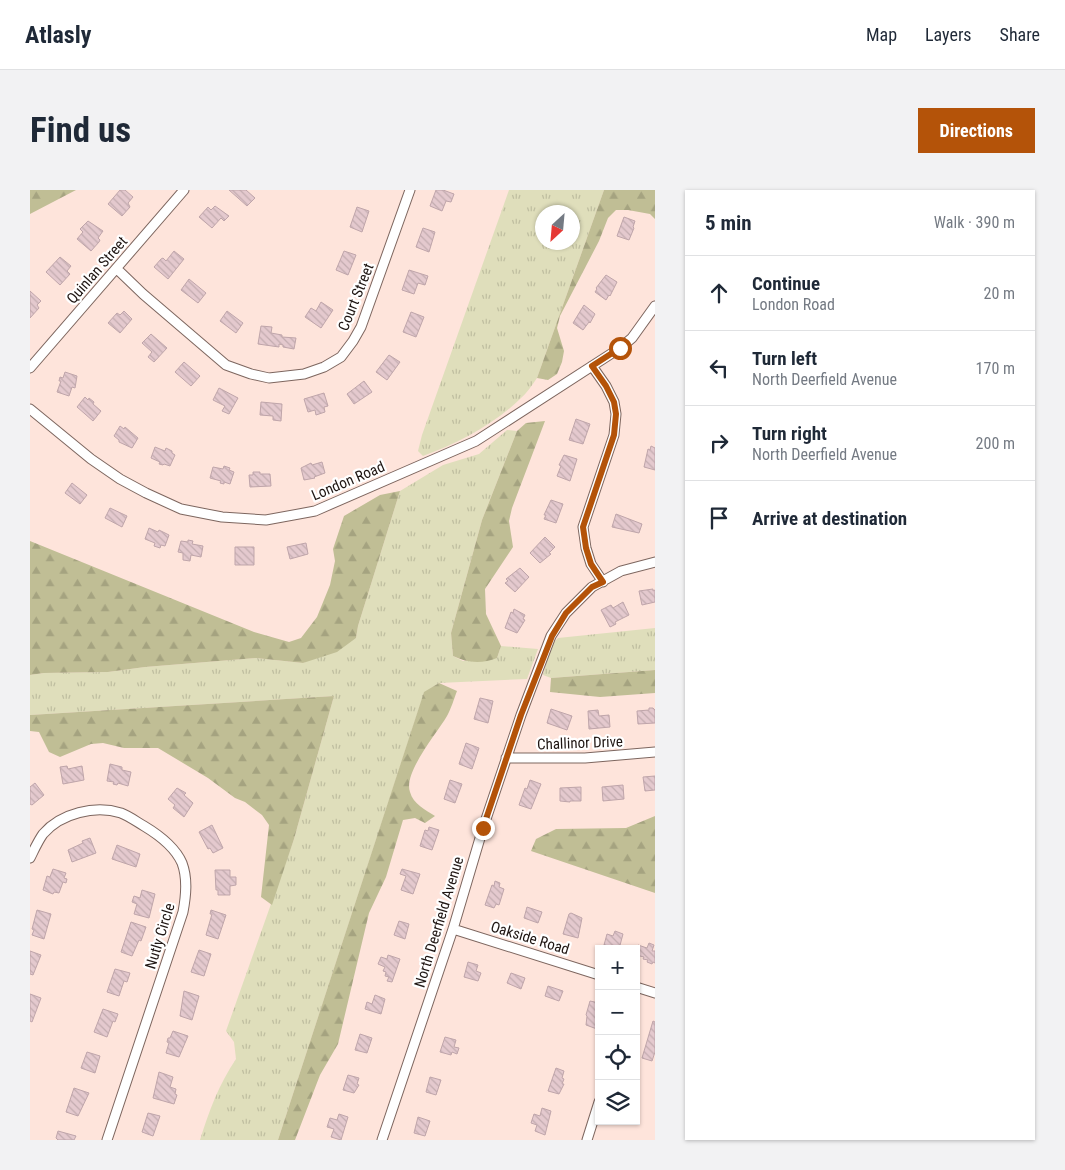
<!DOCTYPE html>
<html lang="en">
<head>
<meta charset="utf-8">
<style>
  body { margin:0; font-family:"Roboto Condensed",sans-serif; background:#f2f2f3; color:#1f2937 }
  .controls { position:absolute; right:15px; bottom:15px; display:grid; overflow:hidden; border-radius:0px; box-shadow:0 1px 4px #0004 }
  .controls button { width:45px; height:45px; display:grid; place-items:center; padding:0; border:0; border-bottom:1px solid #e0e1e3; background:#fff; color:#1f2937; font:25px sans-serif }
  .compass { position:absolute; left:505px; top:15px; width:45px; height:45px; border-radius:50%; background:#fff; box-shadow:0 1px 4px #0004; rotate:206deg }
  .stop { position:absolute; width:15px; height:15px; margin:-11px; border:4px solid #b45309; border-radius:50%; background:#fff }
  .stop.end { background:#b45309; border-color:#fff; box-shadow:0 1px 5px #0008 }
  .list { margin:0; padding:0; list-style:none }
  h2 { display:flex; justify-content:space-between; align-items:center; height:65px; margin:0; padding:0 20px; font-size:21px }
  h2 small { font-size:16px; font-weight:400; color:#747a83 }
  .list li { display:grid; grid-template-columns:32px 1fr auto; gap:15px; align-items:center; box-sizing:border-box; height:75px; padding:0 20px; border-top:1px solid #e0e1e3 }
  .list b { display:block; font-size:19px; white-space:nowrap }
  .list p { margin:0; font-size:16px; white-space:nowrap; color:#747a83 }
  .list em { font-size:16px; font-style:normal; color:#747a83 }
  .icon { flex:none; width:28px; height:28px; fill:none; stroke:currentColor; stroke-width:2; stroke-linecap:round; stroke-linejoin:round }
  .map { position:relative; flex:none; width:625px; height:950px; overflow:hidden; border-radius:0px }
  header { display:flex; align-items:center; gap:30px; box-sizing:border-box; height:70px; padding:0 25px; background:#fff; border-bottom:1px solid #e0e1e3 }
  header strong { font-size:24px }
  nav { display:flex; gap:28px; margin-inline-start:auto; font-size:18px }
  .intro { display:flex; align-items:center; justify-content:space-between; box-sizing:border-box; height:120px; padding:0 30px }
  h1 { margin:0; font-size:35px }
  .button { padding:12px 22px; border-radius:0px; background:#b45309; color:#fff; font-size:18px; font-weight:700 }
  main { display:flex; gap:30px; padding:0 30px }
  aside { flex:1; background:#fff; border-radius:0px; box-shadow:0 1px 4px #0004 }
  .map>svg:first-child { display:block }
</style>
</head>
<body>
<header>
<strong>Atlasly</strong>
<nav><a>Map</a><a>Layers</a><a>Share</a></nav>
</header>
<div class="intro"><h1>Find us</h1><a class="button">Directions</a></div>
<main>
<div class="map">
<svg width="625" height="950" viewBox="0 0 625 950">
  <defs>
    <pattern id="grass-tufts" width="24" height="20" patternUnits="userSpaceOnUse" patternTransform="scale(1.25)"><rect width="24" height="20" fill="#dfdebb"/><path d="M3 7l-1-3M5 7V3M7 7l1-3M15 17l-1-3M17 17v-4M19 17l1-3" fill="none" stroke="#bfbea0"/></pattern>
    <pattern id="forest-firs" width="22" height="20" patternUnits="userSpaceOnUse" patternTransform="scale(1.25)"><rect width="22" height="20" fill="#c0be95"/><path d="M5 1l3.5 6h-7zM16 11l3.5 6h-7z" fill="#a5a380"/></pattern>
    <pattern id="building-back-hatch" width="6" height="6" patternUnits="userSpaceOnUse" patternTransform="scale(1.25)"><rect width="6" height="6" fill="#e4c9ce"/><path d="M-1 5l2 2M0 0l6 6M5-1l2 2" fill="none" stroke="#c3acb0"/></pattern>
  </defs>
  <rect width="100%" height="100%" fill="#fee4db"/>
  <path fill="url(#grass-tufts)" fill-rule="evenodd" d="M479 0H574L507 188C502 195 497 203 490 209 463 235 428 253 393 266L388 261 392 245ZM512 22H542V52H512Z
    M477 240 487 241 452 330 421 443 423 466 433 471 467 468 471 456 508 459 497 489 409 493 394 503 248 950H170C179 921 189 894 206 869L204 852 196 841 264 649 304 506 0 525V485L14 483 78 482 115 477 226 468 273 473 326 448 328 436 370 301 413 275 449 264Z
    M625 438V480L521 488 513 485 521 455 528 448Z"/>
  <path fill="url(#forest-firs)" d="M0 0H46L0 24Z
    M574 0H625V29L620 24 598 20H586L578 28 569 51 530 126 527 138 534 161 532 172 527 184 518 190 507 188Z
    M515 231 482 318 479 331 483 357 455 399 456 424 471 456 467 468C452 474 437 473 423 466L421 443 452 330 487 241 496 233Z
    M370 301 328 436 326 448 307 462 273 473 226 468 115 477 78 482 14 483 0 485V351L224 442 259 452 271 448 287 427 300 395 305 371 303 359 314 326 350 305Z
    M625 480V503L570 507 520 502 521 488Z
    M409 493 427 501C424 509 421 519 417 526 407 543 373 583 380 602 383 614 396 620 405 626L395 633 385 628 373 630 356 687 339 723 308 854 290 885 265 950H248L394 502Z
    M304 506 264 649 242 715 231 707 239 635 232 625 215 612 205 608 178 588 128 558H94L73 553 61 554 30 567 19 562 9 542 0 541V525Z
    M625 626V703L501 661 506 649 526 639 596 638Z"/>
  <path fill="url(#building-back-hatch)" stroke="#bfa5aa" d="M90 0H95L103 7 98 13 100 17 92 26 78 14Z
    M199 0H216L225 8 217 16Z
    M406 0H413L424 4 421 12 416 11 412 21 400 16Z
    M185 16 199 26 194 31 191 28 182 38 169 27 178 17 181 20Z
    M327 17 339 21 332 42 320 37Z
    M594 27 605 31 603 37 604 38 599 50 587 46Z
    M58 31 73 41 68 48 70 50 69 52 61 61 47 49 53 42 50 39Z
    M393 38 405 42 399 62 386 57Z
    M144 61 154 69 138 89 124 77 131 69 133 68 136 71Z
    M314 61 326 65 318 85 306 80Z
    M30 67 41 76 37 81 40 84 30 95 16 82Z
    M379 80 398 86 395 95 388 93 384 104 372 100Z
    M576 85 587 92 580 106 579 105 576 110 565 102 567 99 566 98Z
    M159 89 176 103 168 113 151 100Z
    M0 101 11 111 7 115 9 118 0 128Z
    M291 112 303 120 291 138 275 127 281 118 286 121Z
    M554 115 565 124 560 133 559 132 553 140 543 133Z
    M94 121 102 129 90 143 78 133 87 123 90 125Z
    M197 121 213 133 206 143 190 131Z
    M381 122 394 127 386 147 373 142Z
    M231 136 242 137 241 143 252 145V147L266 148 264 159 253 157V155L249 154V157L228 154Z
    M121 144 137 158 124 172 118 167 122 162 112 153Z
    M359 165 370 172 357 190 346 182Z
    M154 172 170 186 161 196 145 182Z
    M35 182 47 186 45 198 42 197 39 206 27 202 31 191H29L30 187 33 188Z
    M334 191 342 202 324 214 317 204Z
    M189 198 208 208 199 224 192 221 195 216 183 210Z
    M294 203 298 216 294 217 295 222 286 225 285 220 278 222 274 209Z
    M55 207 58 210 59 208 64 212 63 214 71 221 63 231 47 217Z
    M231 212 252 214 251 231 243 230V226L230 225Z
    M546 229 560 234 553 254 539 250Z
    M90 236 94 239 95 237 108 248 102 258 89 252V250L84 246Z
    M621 256 625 258V280L614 277 618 259 620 260Z
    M125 257 135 261 136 258 142 261V263L145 265 140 276 134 274 133 275 129 274 130 272 121 268Z
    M534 265 547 269 540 291 527 286 531 276 529 275Z
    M292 272 295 283 284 287 285 288 274 290 271 278 281 273 282 275Z
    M194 276 200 278 199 280 204 282 200 294 194 292V294L190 293 191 291 180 288 183 277 193 279Z
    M223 282H230V284H240L241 296 220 297 219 285H223Z
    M42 293 57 305 50 314 35 303Z
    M521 310 533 314 526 333 514 329 516 325H514Z
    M80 318 97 326 92 337 75 328Z
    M586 324 612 334 609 343 582 337Z
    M119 338 128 342 129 340 139 345 135 356 131 355 130 358 124 356 125 353 115 349Z
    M515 347 525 357 519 363 521 364 510 373 500 363Z
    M158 350 163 351 162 354 173 356 171 367 161 365 160 371 153 370V363L148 362 151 351 158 352Z
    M276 353 278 364 260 369 257 357Z
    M205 357H224V375H205Z
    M490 378 499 387 485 402 475 393 478 391 476 389Z
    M623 399V401L625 400V412L612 415 609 401Z
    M593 412 599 425 585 432 586 434 580 437 571 420 581 415 583 418Z
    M484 419 495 425 493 429 495 430 487 443 475 438 481 422 483 423Z
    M450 508 463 511 458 533 444 529Z
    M619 518H623L625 520V533L608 534 607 521 619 520Z
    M521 519 542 526 537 540 517 533Z
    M568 520 569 526 579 525 580 537 559 539 558 521Z
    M436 553 449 558 442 579 429 574Z
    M80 574 92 577V580L101 582 98 596 88 593 87 595 83 594 84 592 77 591Z
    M37 576 38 579 52 576 54 590 33 594 30 577Z
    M625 586V600L615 601 613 587Z
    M420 590 432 594 425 613 414 609Z
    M500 590 511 594 501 619 489 615 495 598 497 599Z
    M5 593 14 605 2 615 0 614V597Z
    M593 595 594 609 573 611 572 597Z
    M551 597V611H540V612L530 611V598Z
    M147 598 156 603 154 605 163 613 154 627 143 618 145 615 138 609Z
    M182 635 193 658 183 663 180 658 178 659 169 642Z
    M399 637 409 640 402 660 390 656 395 640 398 641Z
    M60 648 66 663 42 672 38 660 53 653 52 651Z
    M87 655 110 664 106 677 82 669Z
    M23 679 36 683 34 688 37 689 36 693 33 692 29 703 24 702 23 704 13 700 17 686 20 687Z
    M372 679 390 684 383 704 371 700 376 686 370 684Z
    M185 680H200V687H206V695L200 696V705H188V700H186Z
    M465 691 470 693 469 697 474 699 469 715 466 714 464 718 455 715 462 695 464 696Z
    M112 700 125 704 119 728 104 724 107 714 102 712 104 706 110 708Z
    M497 717 512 722 508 733 494 728Z
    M7 720 21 724 14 749 2 745 4 740 2 739Z
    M181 720 196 725 188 749 176 745 182 724H180Z
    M541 723 552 728 548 748 533 744 539 724Z
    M369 731 379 734 375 749 364 745Z
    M101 732 116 737 111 751 109 750 102 766 91 762Z
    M585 741 593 744 589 759 574 755 577 744 583 746Z
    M619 753 624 755 622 761H625V773L623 772 622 774 617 772 618 770 613 769 614 767 606 765 608 755 617 758Z
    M169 760 181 764 174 786 161 782Z
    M0 761 11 765 3 785 0 784Z
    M358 765 370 769 362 792 357 791 359 787 355 786 356 782 353 781 355 777 348 774 351 767 357 769Z
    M438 772 448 775 446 781 451 783 448 791 434 787Z
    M85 779 100 783 97 792 94 791 89 806 77 802Z
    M481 783 495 788 491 799 477 793Z
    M518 796 533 801 529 811 515 806Z
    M154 801 169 806 162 830 150 826Z
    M0 804 11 808 2 832 0 831Z
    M345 805 355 809 351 824 335 819 337 812 342 814Z
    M560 811 569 813 566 829 569 830 567 839 556 835 557 826 556 825Z
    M73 819 88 824 85 832 83 831 77 847 64 842Z
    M623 831 625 832V862L622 871 612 868Z
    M143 841 158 846 149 867 136 863 139 853 137 852 138 848H140Z
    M330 844 342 848 337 863 325 860Z
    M415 847 426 850 424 857 429 858 427 864 422 862 421 865 410 862Z
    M57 862 70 866 65 883 51 878Z
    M526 878 534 881 532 888 534 889 532 894H534L529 904 518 901Z
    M129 882 143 887 140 897 146 899 145 904 147 905 144 914 123 908Z
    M318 885 329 888 327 894 329 895 324 903 313 900Z
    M400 887 411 890 406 905 396 902Z
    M44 898 59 903 48 926 36 922Z
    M512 918 521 921 515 945 505 941 507 935 501 933 504 924 510 926Z
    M118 923 130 926 123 946 112 942Z
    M309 924 318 927 311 950 301 947 304 939 297 937 300 928 307 930Z
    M388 927 400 931 395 946 384 943Z
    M28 941 46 946 44 950H28L26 948Z"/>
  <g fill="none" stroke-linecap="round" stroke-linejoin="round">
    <defs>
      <path id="minor" d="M87 79 113 104 196 175 221 184 239 188 274 184 294 177 311 167 323 151 331 137 380 0
        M562 176 576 196 584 212 586 224 584 245 553 337 556 358 561 374 573 392
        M0 178 154 0
        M0 219 61 269 90 289 116 303 151 319 192 327 236 330 285 321 446 251 590 158 602 148 625 116
        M476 568H555L625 562
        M0 668C4 660 8 651 13 644 31 623 65 615 91 623 99 626 107 632 114 636 129 645 145 657 152 673 158 689 156 706 153 722L77 950
        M423 739 569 785
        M606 797 625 803
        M352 950 423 739 453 638 491 525 521 446 536 423 562 397 591 381 625 372
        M557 950 569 912"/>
    </defs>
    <use href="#minor" stroke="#7d665f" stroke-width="11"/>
    <use href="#minor" stroke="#fff" stroke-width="9"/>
  </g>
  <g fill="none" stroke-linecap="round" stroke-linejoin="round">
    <path stroke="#b45309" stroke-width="6" d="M453 638 491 525 522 446 536 423 562 397 573 392 561 374 556 358 553 337 584 245 586 224 584 212 576 196 562 176 590 158"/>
  </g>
  <g text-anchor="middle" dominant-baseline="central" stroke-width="4.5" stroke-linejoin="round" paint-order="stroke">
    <g font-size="15" fill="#1f1613" stroke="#fff">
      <text transform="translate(67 80) rotate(-49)">Quinlan Street</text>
      <text transform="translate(326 107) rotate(-68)">Court Street</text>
      <text transform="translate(318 291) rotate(-23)">London Road</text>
      <text transform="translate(550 553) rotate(-2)">Challinor Drive</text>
      <text transform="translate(409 732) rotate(-73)">North Deerfield Avenue</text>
      <text transform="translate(130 746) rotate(-73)">Nutly Circle</text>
      <text transform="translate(500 748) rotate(17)">Oakside Road</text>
    </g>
  </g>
</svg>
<div class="controls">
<button>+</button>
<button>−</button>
<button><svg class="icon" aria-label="locate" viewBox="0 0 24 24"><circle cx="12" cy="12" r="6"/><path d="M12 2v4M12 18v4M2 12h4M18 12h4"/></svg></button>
<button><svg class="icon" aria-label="layers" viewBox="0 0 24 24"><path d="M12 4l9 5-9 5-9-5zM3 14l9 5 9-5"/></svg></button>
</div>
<svg class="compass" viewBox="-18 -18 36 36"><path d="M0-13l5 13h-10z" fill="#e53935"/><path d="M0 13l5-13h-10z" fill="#747a83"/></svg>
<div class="stop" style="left:590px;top:158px"></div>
<div class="stop end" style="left:453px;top:638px"></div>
</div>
<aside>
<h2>5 min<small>Walk · 390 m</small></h2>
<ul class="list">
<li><svg class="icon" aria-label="ahead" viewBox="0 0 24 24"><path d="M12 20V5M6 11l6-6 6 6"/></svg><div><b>Continue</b><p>London Road</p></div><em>20 m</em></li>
<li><svg class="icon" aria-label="left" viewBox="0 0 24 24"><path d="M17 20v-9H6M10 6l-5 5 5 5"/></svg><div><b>Turn left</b><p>North Deerfield Avenue</p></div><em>170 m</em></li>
<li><svg class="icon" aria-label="right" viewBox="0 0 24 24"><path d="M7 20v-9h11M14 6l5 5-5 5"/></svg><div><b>Turn right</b><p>North Deerfield Avenue</p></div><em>200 m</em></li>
<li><svg class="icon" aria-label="arrive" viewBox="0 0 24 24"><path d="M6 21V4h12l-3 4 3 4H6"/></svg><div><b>Arrive at destination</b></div></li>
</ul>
</aside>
</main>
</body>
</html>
